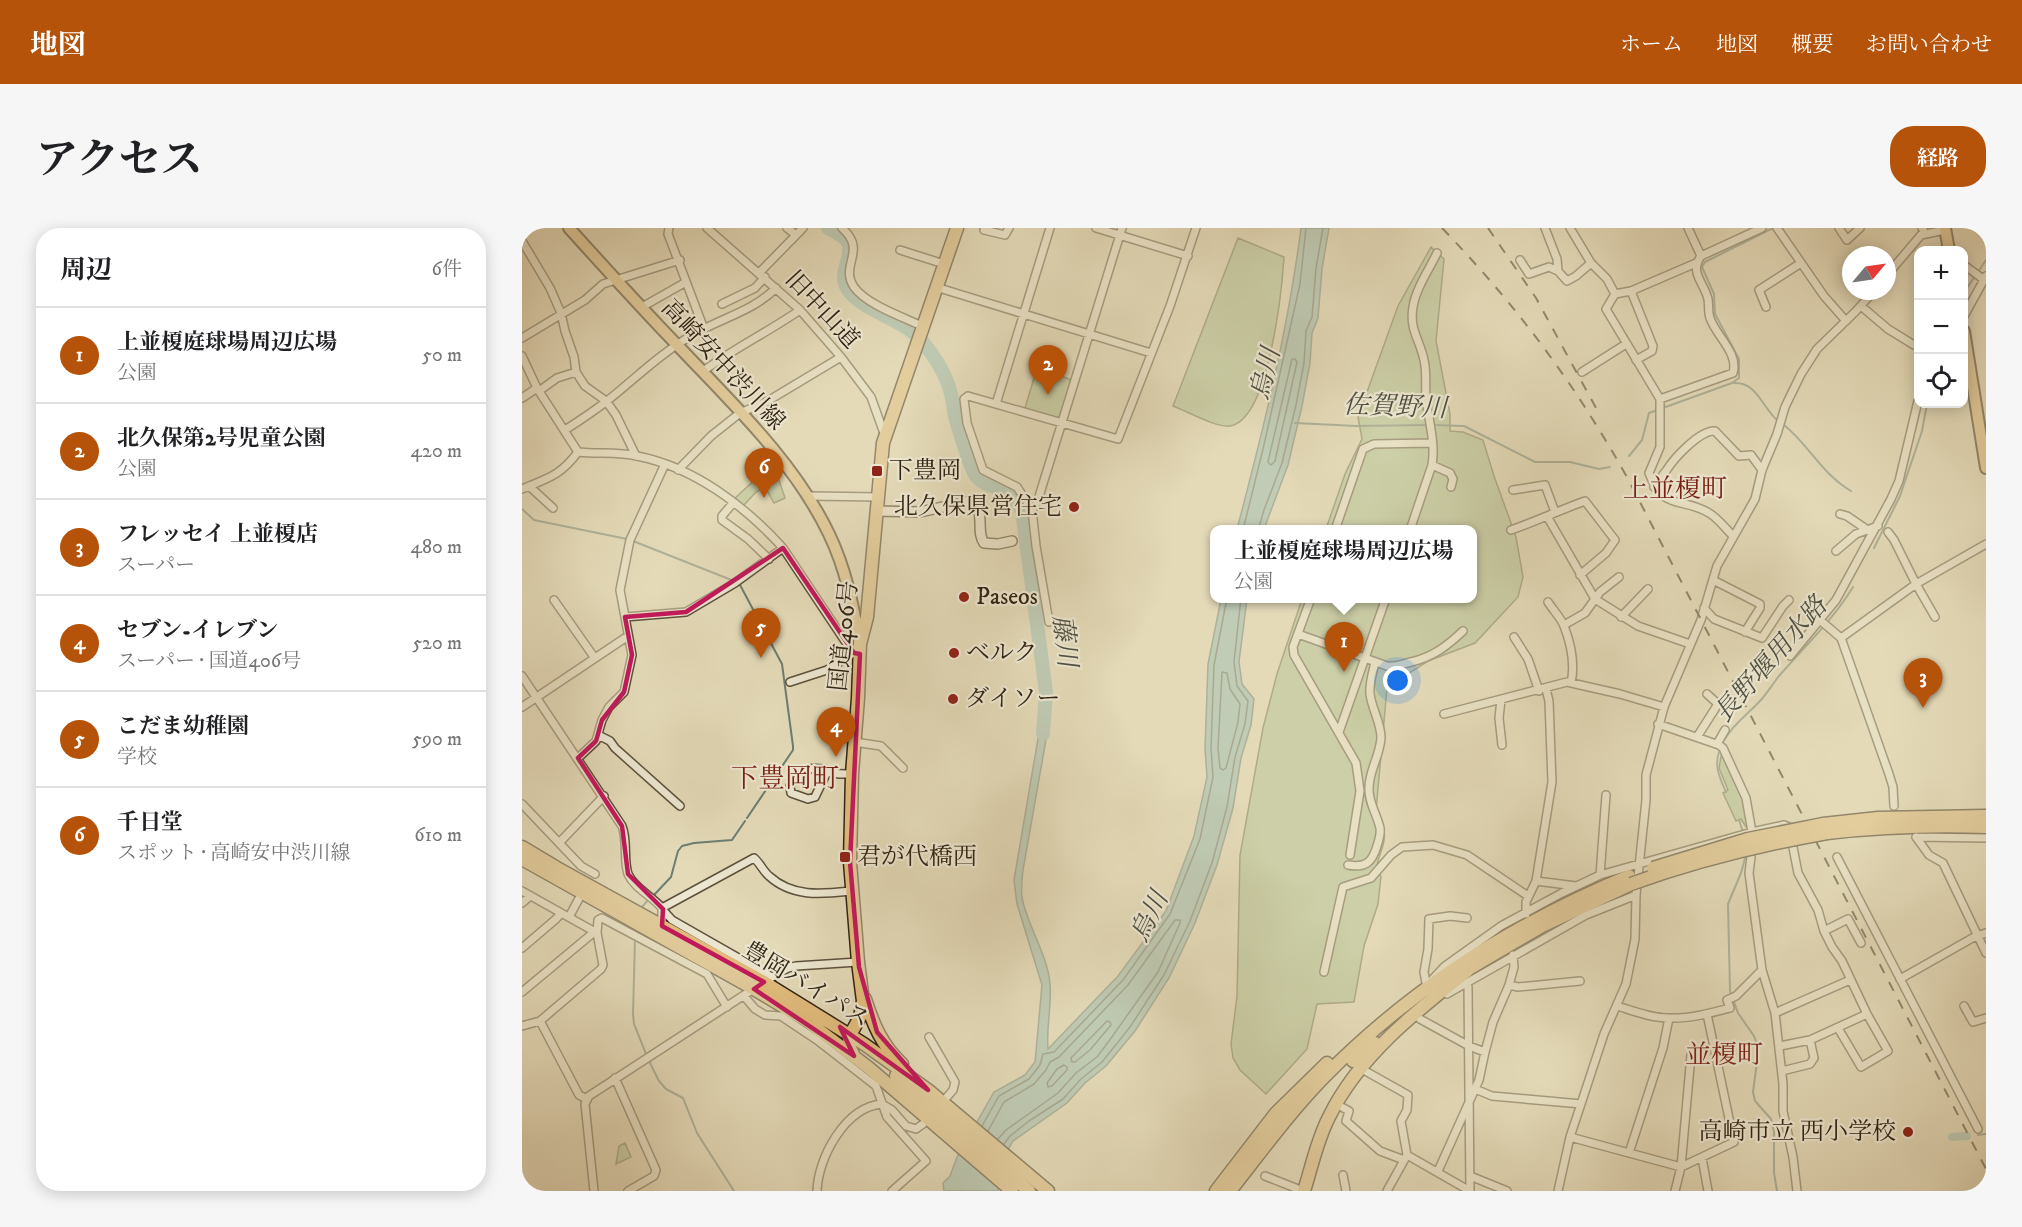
<!DOCTYPE html>
<html lang="ja">
<head>
<meta charset="utf-8">
<style>
  body { margin:0; font-family:"IM FELL DW Pica","Noto Serif JP",serif; background:#f6f6f6; color:#202124 }
  .controls { position:absolute; right:18px; top:18px; display:grid; overflow:hidden; border-radius:12px; box-shadow:0 3px 15px #0003 }
  .controls button { width:54px; height:54px; display:grid; place-items:center; padding:0; border:0; border-bottom:2px solid #e0e0e0; background:#fff; color:#202124; font:30px sans-serif }
  .compass { position:absolute; left:1320px; top:18px; width:54px; height:54px; border-radius:50%; background:#fff; box-shadow:0 3px 15px #0003; rotate:61deg }
  .you { position:absolute; left:876px; top:453px; width:21px; height:21px; margin:-15px; border:4px solid #fff; border-radius:50%; background:#1a73e8; box-shadow:0 0 0 9px #1a73e833 }
  .badge { display:grid; place-items:center; width:39px; height:39px; border-radius:50%; background:#b45309; color:#fff; font-size:20px; font-weight:700 }
  .pin { position:absolute; translate:-50% -50px; filter:drop-shadow(0 2px 3px #0008) }
  .pin::after { content:''; position:absolute; top:32px; width:21px; height:18px; background:inherit; clip-path:polygon(0 0,100% 0,50% 100%) }
  .popup { position:absolute; left:688px; top:297px; width:267px; height:78px; box-sizing:border-box; display:grid; place-content:center; border-radius:12px; background:#fff; filter:drop-shadow(0 2px 4px #0005); font-size:20px; white-space:nowrap; color:#757577 }
  .popup b { font-size:22px; color:#202124 }
  .popup::after { content:''; position:absolute; left:50%; top:100%; margin-left:-12px; border:12px solid transparent; border-top-color:#fff }
  .list { margin:0; padding:0; list-style:none }
  h2 { display:flex; justify-content:space-between; align-items:center; height:78px; margin:0; padding:0 24px; font-size:26px }
  h2 small { font-size:20px; font-weight:400; color:#757577 }
  .list li { display:grid; grid-template-columns:39px 1fr auto; gap:18px; align-items:center; box-sizing:border-box; height:96px; padding:0 24px; border-top:2px solid #e0e0e0 }
  .list b { display:block; font-size:22px; white-space:nowrap }
  .list p { margin:0; font-size:20px; white-space:nowrap; color:#757577 }
  .list em { font-size:20px; font-style:normal; color:#757577 }
  .icon { flex:none; width:33px; height:33px; fill:none; stroke:currentColor; stroke-width:2; stroke-linecap:round; stroke-linejoin:round }
  .map { position:relative; flex:none; width:1464px; height:963px; overflow:hidden; border-radius:24px }
  header { display:flex; align-items:center; gap:36px; box-sizing:border-box; height:84px; padding:0 30px; background:#b45309; color:#fff }
  header strong { font-size:28px }
  nav { display:flex; gap:33px; margin-inline-start:auto; font-size:21px }
  .intro { display:flex; align-items:center; justify-content:space-between; box-sizing:border-box; height:144px; padding:0 36px }
  h1 { margin:0; font-size:42px }
  .button { padding:15px 27px; border-radius:24px; background:#b45309; color:#fff; font-size:21px; font-weight:700 }
  main { display:flex; gap:36px; padding:0 36px }
  aside { flex:1; background:#fff; border-radius:24px; box-shadow:0 3px 15px #0003 }
  .map>svg:first-child { display:block }
</style>
</head>
<body>
<header>
<strong>地図</strong>
<nav><a>ホーム</a><a>地図</a><a>概要</a><a>お問い合わせ</a></nav>
</header>
<div class="intro"><h1>アクセス</h1><a class="button">経路</a></div>
<main>
<aside>
<h2>周辺<small>6件</small></h2>
<ul class="list">
<li><span class="badge">1</span><div><b>上並榎庭球場周辺広場</b><p>公園</p></div><em>50 m</em></li>
<li><span class="badge">2</span><div><b>北久保第2号児童公園</b><p>公園</p></div><em>420 m</em></li>
<li><span class="badge">3</span><div><b>フレッセイ 上並榎店</b><p>スーパー</p></div><em>480 m</em></li>
<li><span class="badge">4</span><div><b>セブン-イレブン</b><p>スーパー · 国道406号</p></div><em>520 m</em></li>
<li><span class="badge">5</span><div><b>こだま幼稚園</b><p>学校</p></div><em>590 m</em></li>
<li><span class="badge">6</span><div><b>千日堂</b><p>スポット · 高崎安中渋川線</p></div><em>610 m</em></li>
</ul>
</aside>
<div class="map">
<svg width="1464" height="963" viewBox="0 0 1464 963">
  <rect width="100%" height="100%" fill="#e4dab8"/>
  <filter id="stains"><feTurbulence type="fractalNoise" baseFrequency=".00333" numOctaves="4"/><feColorMatrix values="0 0 0 0 .2 0 0 0 0 .09 0 0 0 0 .02 0 0 0 .5 -.17"/></filter>
  <radialGradient id="worn" r=".72"><stop offset=".6" stop-color="#630" stop-opacity="0"/><stop offset="1" stop-color="#630" stop-opacity=".3"/></radialGradient>
  <path fill="#afc193" stroke="#707252" stroke-width="1.5" d="M716 10 762 29C760 61 747 192 708 198 694 200 665 183 651 178Z
    M909 19 922 31 914 113 928 186V203L941 204 961 212 972 248 994 309 1001 349 996 369 953 415 906 433 878 451 877 454 865 460 854 583C869 613 861 611 854 641L859 648 856 676 842 718 832 774 795 776 785 821 744 866 718 842 711 830 709 816 715 768 718 627 741 500 755 446 780 371 951 370V302L804 301 823 246 840 211 836 189 876 78Z
    M515 140 547 151 549 154 538 188 533 191 503 180Z
    M248 226 263 270 252 275 243 259 234 264 222 277H219L212 271 237 248Z
    M1200 523 1221 567 1228 597 1224 599 1219 591 1214 593 1201 565 1206 562 1197 540Z
    M103 915 109 929 94 936 97 918Z"/>
  <path fill="#95bab1" stroke="#6d7e71" stroke-width="1.5" d="M779 0H807L800 41 796 90 790 105 788 135 780 178 766 237 742 301H715C741 203 766 102 779 0Z
    M699 371H725L717 434 720 456 732 471 729 497 719 530 711 580 695 637 673 695 647 750 613 803 584 838 563 855 545 875 491 913 487 920 476 963H422L421 955 428 948 435 929 472 864 503 847 513 834 520 757 495 676 492 652 519 493 523 488 525 506 501 642C500 651 499 661 500 670 506 699 525 726 528 755 530 777 524 800 526 821L596 748 644 683 672 608 685 549 683 521 686 436Z"/>
  <g fill="none" stroke-linecap="round" stroke-linejoin="round">
    <path stroke="#626e62" stroke-width="1.5" d="M770 131H773L775 134 753 233 749 237 746 234Z
      M721 302 741 221 778 56 784 0
      M736 302 742 282 760 235 774 177 782 135 784 103 790 89 794 40 801 0
      M700 444 705 445 708 461 718 476 716 494 704 540 701 542 698 540 696 520Z
      M585 793 588 794 589 797 568 822 553 834H550L549 830Z
      M542 837 545 839V842L530 858 526 859 525 855 535 841Z
      M460 898 477 868 507 851 518 837 521 826 532 824 601 752 648 686 678 611 691 549 689 520 692 437 705 370
      M466 903 482 874 512 856 524 842 528 834 537 829 606 757 653 692H658V695L636 744 587 813 575 829 554 845 536 865 484 902 476 911
      M482 916 488 908 507 893 541 871 559 851 580 834 608 799 642 747 668 693 690 635 705 579 713 529 723 496 726 473 715 458 712 434 719 370"/>
    <path stroke="#6d7e71" stroke-width="2" d="M1445 60 1464 32
      M1442 66 1444 62
      M1212 155C1235 154 1240 179 1255 192
      M773 195 834 198 906 197
      M911 197 942 198 1013 234H1048L1077 241 1088 239
      M1262 197C1287 217 1300 246 1329 263
      M1107 228 1120 212 1127 185 1210 155 1217 150V131L1193 86 1192 66 1180 39 1183 34 1251 0
      M0 281 12 292 105 311
      M111 313 212 353
      M1352 320 1378 268 1400 203 1405 176
      M217 355 260 436 271 518V522L225 590
      M1204 564C1198 551 1192 538 1197 524 1203 504 1220 491 1234 477 1243 469 1249 458 1257 448 1282 419 1311 392 1331 359
      M1217 592 1221 604
      M1224 627 1219 645 1206 676 1208 763 1216 785 1232 808 1235 816 1236 826 1231 864 1233 873 1249 891 1252 904V945L1255 963
      M132 667 149 649 156 623 160 618 172 615 210 612 223 593
      M120 679 126 672
      M113 710 111 786 112 796 124 826
      M127 833 137 853 144 861 161 870 175 905 212 963
      M1456 907 1464 906"/>
    <path stroke="#95bab1" stroke-width="8" d="M1430 909 1445 908"/>
    <path stroke="#95bab1" stroke-width="14" d="M306 0C312 3 321 8 325 13 334 27 314 45 326 62 342 84 382 91 400 113 410 125 421 142 426 156 430 166 431 177 433 188 436 201 441 214 445 227 448 234 450 243 454 248 469 265 484 252 500 283L524 464 521 506"/>
    <defs>
      <path id="street" d="M147 0 146 6 182 101
        M185 0 278 82 319 129 349 169 363 208
        M265 0 274 7
        M320 0C346 23 317 37 332 59 345 77 381 89 400 98
        M574 0 666 28
        M1023 0 1035 31 1036 43
        M1048 0 1069 35 1085 51 1093 66
        M1166 0 1179 28
        M1255 0 1302 68 1324 93
        M1317 0 1325 12 1338 0
        M1400 0 1401 1
        M462 2 483 7 487 0
        M0 13 28 60 39 85 43 103 52 129 54 144 63 158 84 173 94 187 114 228
        M378 22 422 36
        M998 32 1007 46 1027 39 1036 43 1045 53 1054 48 1069 35
        M1442 37 1461 51
        M237 45 281 0
        M1365 47 1399 7 1423 2
        M414 59 629 125
        M1109 63 1131 118 1130 123 1114 132
        M200 76 233 60 243 49
        M1339 78 1366 101 1392 117
        M120 79 164 54
        M1244 79 1237 62 1279 35
        M1442 88 1464 48
        M0 110 63 72 81 56 158 32
        M0 128 15 160 56 224
        M180 144C211 121 246 104 278 82
        M1060 144 1104 116
        M17 163 35 150 54 144
        M0 170 15 160
        M1138 171 1084 81 1093 66 1109 63 1174 35
        M474 176 528 0
        M43 202C57 193 72 183 85 173 114 150 141 123 174 105 202 89 231 83 254 60
        M910 237 928 245 931 251 929 259
        M156 242 189 208 218 185 244 174 319 129
        M7 258 31 280
        M1132 259C1138 254 1139 248 1144 243 1152 230 1178 202 1193 203L1217 228 1229 227 1240 242
        M0 261C26 250 38 248 56 224 75 226 97 224 115 228 172 239 223 278 261 320L331 425 338 426
        M991 262 1023 257 1033 284
        M287 268 357 269
        M211 275 200 288V292L226 311 247 331
        M510 282 515 275 600 0
        M1318 286 1325 288 1344 301
        M1026 290 1073 371 1116 398 1168 416
        M813 302 841 221 852 216 910 215
        M888 302 910 237C914 215 906 191 904 169 903 157 905 144 902 132 898 112 887 102 891 79 894 60 907 42 915 25
        M989 302C1015 293 1038 282 1063 273L1093 312 1084 325 1058 347
        M1366 304 1372 312 1394 356 1413 389
        M1211 308C1203 300 1196 290 1187 285 1158 268 1142 284 1127 245L1138 219V171L1211 145C1217 125 1194 108 1188 90 1186 84 1187 77 1186 71 1182 54 1167 45 1179 28L1240 0
        M1314 323 1334 306 1356 298
        M1191 352 1238 376V380L1223 404
        M789 370 771 419 772 427 834 535 838 563 828 627
        M32 372 72 429
        M1026 374C1031 382 1039 390 1042 398 1049 416 1053 437 1049 455
        M1182 380 1192 391 1240 410 1261 378 1267 372
        M103 389 164 384 213 355 261 320
        M1099 389 1126 361
        M1299 393 1319 410 1367 546 1371 559 1372 578
        M527 394 514 318 510 282 495 259 461 242 445 195 442 171 446 168 596 211 648 78 674 0
        M1042 397 1063 385 1078 364 1097 349
        M776 406 865 438C874 439 880 436 889 434 911 429 925 418 941 403
        M992 409 1006 431 1017 463
        M1319 410 1394 356 1464 316
        M1268 428 1314 372 1369 271 1377 253 1396 173
        M0 448 100 598C106 613 101 631 106 646 112 660 130 668 140 680V698
        M268 454 305 442 331 425
        M979 472 977 490 980 517
        M0 479 106 408
        M922 486 1045 454 1098 466 1142 479
        M817 504 864 370
        M76 507 88 513 93 520 158 578
        M1175 509 1196 476 1185 466
        M332 514 359 518 381 540
        M1195 516 1203 502
        M56 530 74 513 80 492 87 479 102 464 110 427 98 362 108 312 143 236
        M305 544 293 569 286 571 269 565 268 558C280 541 281 539 302 541 309 547 321 546 330 546
        M0 576 59 638 73 646
        M1230 604 1262 597 1267 599 1276 645 1296 682 1302 703 1310 719 1320 733 1345 786 1366 823 1339 839 1316 800
        M1394 609 1407 627 1421 635 1464 725
        M1394 609 1464 610
        M37 615 82 568
        M1229 629 1227 645 1240 742 1253 785 1261 856V883L1271 929 1275 963
        M1315 629 1456 901
        M826 637C843 640 850 635 855 618 857 612 859 606 858 600 855 586 846 574 847 560 847 542 858 528 859 510 859 494 850 482 848 466 847 455 851 444 853 434
        M1078 647 1084 567
        M1014 653 1030 554 1027 473 1024 461
        M0 663 75 705 81 737 79 741 18 793 0 798
        M0 675 8 668
        M140 680 232 630C238 635 241 643 247 648 271 670 301 666 330 663
        M141 682 150 692 250 749
        M1004 686V674L1014 653 1054 658
        M47 689 60 665
        M1302 703 1326 691 1339 715
        M75 705 76 692 80 690 185 746 205 779
        M0 720 34 691 39 685
        M802 744 821 659 849 650 869 627 880 619 911 617 945 627 1006 668
        M1378 751 1454 708 1464 705
        M909 753 923 738 979 698 1040 665 1078 647 1230 604 1224 570 1201 520 1197 517 1136 496
        M242 754 266 740 274 738 336 734
        M987 757 996 759 1058 753
        M946 759 948 963
        M905 760 902 744 906 721 907 691 928 688 945 690
        M0 764 71 705
        M925 766 1064 687 1114 667
        M222 768 233 781 243 787 259 788 295 812 354 858 365 889 404 933 370 963
        M1095 778C1112 783 1129 790 1147 790 1167 791 1189 785 1208 780L1205 772 1214 768 1240 742
        M1442 778 1451 794 1464 790
        M1253 785 1328 752
        M893 786 898 791 947 818 963 824
        M18 793 57 867 65 871
        M407 809 433 854 431 862 425 869
        M1258 818 1288 812 1345 786
        M838 840 886 867 885 882 879 893 885 927 865 963
        M1260 843 1288 836 1292 830 1288 812
        M93 850 134 942 132 948 106 963
        M953 861 970 868 1059 876
        M814 876 827 883 824 893 858 923 882 932
        M1048 909 1159 939 1212 914 1185 786
        M1107 925 1141 820 1147 790
        M885 927 948 963
        M1180 930 1186 963
        M916 943 957 852 963 824 971 794 987 757 992 739 991 727
        M821 947 824 963
        M743 948 781 963
        M948 948 985 963
        M72 963 63 876 67 868 233 760
        M295 963C296 930 323 879 360 876L370 882 384 898 394 901 401 896
        M1036 963 1048 909 1059 876 1082 806 1104 756 1113 711 1114 667 1124 572V547L1142 479 1179 392 1195 338 1233 271 1240 242 1255 206 1263 179 1279 146 1295 121 1334 83 1352 63
        M1153 963 1159 939 1169 827"/>
      <path id="secondary" d="M355 283 398 284 448 273C465 281 453 303 462 315L476 316 490 313"/>
      <path id="primary" d="M47 0C84 41 121 82 159 121 213 178 273 235 307 306 324 341 331 378 338 416
        M1423 0 1427 22
        M1442 103 1464 240"/>
      <path id="highway" d="M1301 596 1356 590 1464 588
        M1305 605C1358 599 1411 597 1464 599
        M0 619 35 640 242 754 342 816 406 862 526 963
        M0 631 232 761 285 793 347 840 490 963
        M938 746 1020 698 1109 656
        M343 771C351 796 360 818 380 836
        M332 828 328 820 327 809 338 789 341 773 336 734 328 634 330 546 336 470 338 416 345 389 361 215 435 0
        M831 833 853 815
        M374 848 507 963
        M694 963 754 885 805 835
        M708 963C738 925 767 885 801 850 888 761 993 695 1107 648
        M782 963C790 938 795 912 807 889 836 829 893 784 945 743"/>
    </defs>
    <use href="#street" stroke="#5d513c" stroke-width="10"/>
    <use href="#secondary" stroke="#302312" stroke-width="12"/>
    <use href="#primary" stroke="#302312" stroke-width="14"/>
    <use href="#highway" stroke="#302312" stroke-width="15"/>
    <use href="#street" stroke="#ede7d1" stroke-width="7"/>
    <use href="#secondary" stroke="#ede7d1" stroke-width="9"/>
    <use href="#primary" stroke="#e2bd7c" stroke-width="10"/>
    <use href="#highway" stroke="#e2bd7c" stroke-width="12"/>
    <path stroke="#302312" stroke-width="2" stroke-dasharray="10 10" stroke-linecap="butt" d="M920 0C996 79 1053 156 1106 251L1464 941
      M966 0 1014 70 1074 180"/>
    <defs>
      <path id="highway-bridge" d="M1131 640 1226 611 1301 596
        M1109 656C1173 633 1238 617 1305 605"/>
    </defs>
    <use href="#highway-bridge" stroke="#302312" stroke-width="15" stroke-linecap="butt"/>
    <use href="#highway-bridge" stroke="#e2bd7c" stroke-width="12"/>
  </g>
  <path d="M0 0H1464V963H0ZM261 320 332 425 338 426 328 634 337 739 355 804 406 862 318 799 332 828 232 761 242 754 140 698 141 681 106 646 100 598 56 530 74 513 80 492 102 464 110 427 103 389 164 384Z" fill="#e4dab8" fill-opacity=".55" fill-rule="evenodd"/>
  <path fill="none" stroke="#c2185b" stroke-width="4.5" stroke-linejoin="round" d="M261 320 332 425 338 426 328 634 337 739 355 804 406 862 318 799 332 828 232 761 242 754 140 698 141 681 106 646 100 598 56 530 74 513 80 492 102 464 110 427 103 389 164 384Z"/>
  <g fill="#8f2418" stroke="#ede7d1" stroke-width="2">
    <rect x="349" y="237" width="12" height="12" rx="3"/>
    <circle cx="552" cy="279" r="6"/>
    <circle cx="442" cy="369" r="6"/>
    <circle cx="432" cy="425" r="6"/>
    <circle cx="431" cy="471" r="6"/>
    <rect x="317" y="623" width="12" height="12" rx="3"/>
    <circle cx="1386" cy="904" r="6"/>
  </g>
  <g text-anchor="middle" dominant-baseline="central" stroke-width="4.5" stroke-linejoin="round" paint-order="stroke">
    <g font-size="24" fill="#302312" stroke="#ede7d1">
      <text transform="translate(300 82) rotate(47)">旧中山道</text>
      <text transform="translate(201 137) rotate(47)">高崎安中渋川線</text>
      <text transform="translate(322 408) rotate(-84)">国道406号</text>
      <text transform="translate(284 757) rotate(31)">豊岡バイパス</text>
    </g>
    <g font-size="24" fill="#302312" stroke="#ede7d1" text-anchor="start">
      <text x="367" y="243">下豊岡</text>
      <text x="540" y="279" text-anchor="end">北久保県営住宅</text>
      <text x="454" y="369">Paseos</text>
      <text x="444" y="425">ベルク</text>
      <text x="443" y="471">ダイソー</text>
      <text x="335" y="629">君が代橋西</text>
      <text x="1374" y="904" text-anchor="end">高崎市立 西小学校</text>
    </g>
    <g font-size="26" font-style="italic" fill="#4e5042" stroke="#ede7d1">
      <text transform="translate(744 146) rotate(-76)">烏川</text>
      <text transform="translate(873 179) rotate(2)">佐賀野川</text>
      <text transform="translate(542 413) rotate(83)">藤川</text>
      <text transform="translate(1249 432) rotate(-49)">長野堰用水路</text>
      <text transform="translate(628 689) rotate(-64)">烏川</text>
    </g>
    <g font-size="26" fill="#7a1f14" stroke="#ede7d1">
      <text x="1153" y="261">上並榎町</text>
      <text x="1202" y="827">並榎町</text>
    </g>
    <g font-size="27" fill="#7a1f14" stroke="#ede7d1">
      <text x="263" y="551">下豊岡町</text>
    </g>
  </g>
  <rect width="100%" height="100%" filter="url(#stains)"/>
  <rect width="100%" height="100%" fill="url(#worn)"/>
</svg>
<div class="controls">
<button>+</button>
<button>−</button>
<button><svg class="icon" aria-label="locate" viewBox="0 0 24 24"><circle cx="12" cy="12" r="6"/><path d="M12 2v4M12 18v4M2 12h4M18 12h4"/></svg></button>
</div>
<svg class="compass" viewBox="-18 -18 36 36"><path d="M0-13l5 13h-10z" fill="#e53935"/><path d="M0 13l5-13h-10z" fill="#757577"/></svg>
<div class="you"></div>
<div class="pin badge" style="left:822px;top:444px">1</div>
<div class="popup"><b>上並榎庭球場周辺広場</b>公園</div>
<div class="pin badge" style="left:526px;top:167px">2</div>
<div class="pin badge" style="left:1401px;top:480px">3</div>
<div class="pin badge" style="left:314px;top:529px">4</div>
<div class="pin badge" style="left:239px;top:430px">5</div>
<div class="pin badge" style="left:242px;top:270px">6</div>
</div>
</main>
</body>
</html>
